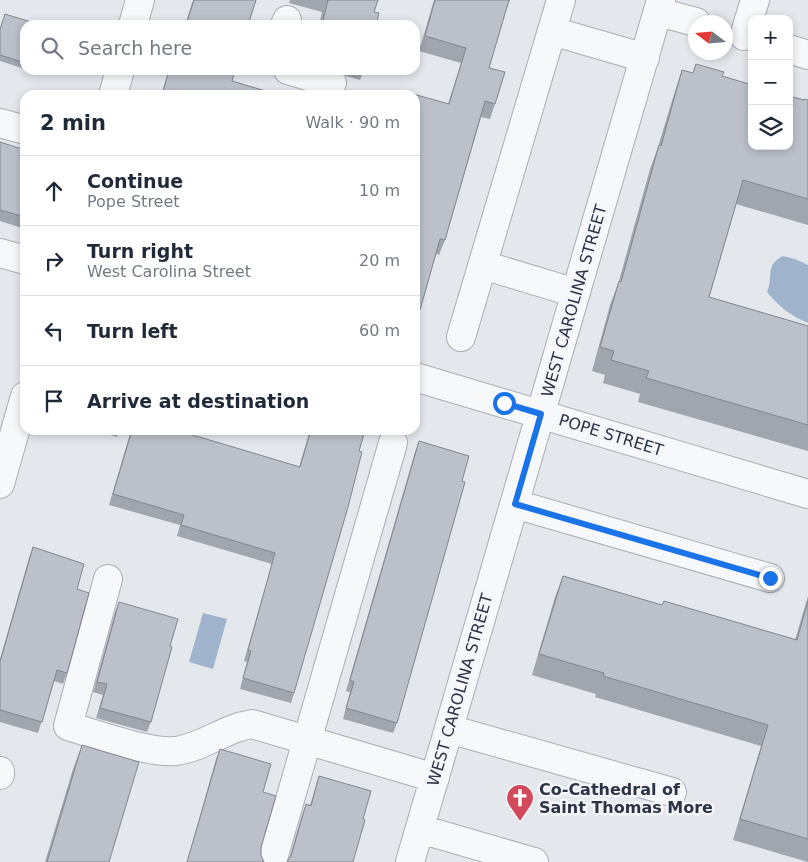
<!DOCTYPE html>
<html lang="en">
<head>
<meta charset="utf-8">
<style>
  body { margin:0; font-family:"DejaVu Sans",sans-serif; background:#f2f2f3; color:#1f2937 }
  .controls { position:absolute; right:15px; top:15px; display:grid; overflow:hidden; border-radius:10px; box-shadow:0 2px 8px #0003 }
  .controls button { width:45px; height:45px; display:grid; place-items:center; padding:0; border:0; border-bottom:1px solid #e0e1e3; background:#fff; color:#1f2937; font:25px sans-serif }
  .compass { position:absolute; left:688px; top:15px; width:45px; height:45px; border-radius:50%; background:#fff; box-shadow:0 2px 8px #0003; rotate:286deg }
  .stop { position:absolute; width:15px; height:15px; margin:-11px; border:4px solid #1a73e8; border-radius:50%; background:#fff }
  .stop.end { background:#1a73e8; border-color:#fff; box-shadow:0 1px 5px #0008 }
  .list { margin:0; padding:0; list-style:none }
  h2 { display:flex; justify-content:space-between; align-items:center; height:65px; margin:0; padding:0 20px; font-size:21px }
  h2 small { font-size:16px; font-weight:400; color:#747a83 }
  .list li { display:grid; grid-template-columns:32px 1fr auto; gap:15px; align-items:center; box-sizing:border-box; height:70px; padding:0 20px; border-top:1px solid #e0e1e3 }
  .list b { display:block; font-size:19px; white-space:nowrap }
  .list p { margin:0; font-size:16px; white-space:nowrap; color:#747a83 }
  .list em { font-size:16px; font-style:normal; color:#747a83 }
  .icon { flex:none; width:28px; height:28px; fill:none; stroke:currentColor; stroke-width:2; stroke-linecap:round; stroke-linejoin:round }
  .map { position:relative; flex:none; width:808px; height:862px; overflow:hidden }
  .search { position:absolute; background:#fff; box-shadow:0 2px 8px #0003; left:20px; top:20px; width:400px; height:55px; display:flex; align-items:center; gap:12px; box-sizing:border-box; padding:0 18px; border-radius:15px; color:#747a83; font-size:19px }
  .panel { position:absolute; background:#fff; box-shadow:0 2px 8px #0003; left:20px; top:90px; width:400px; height:345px; border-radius:15px }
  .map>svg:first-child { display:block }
</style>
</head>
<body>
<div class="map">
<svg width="808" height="862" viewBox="0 0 808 862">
  <rect width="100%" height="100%" fill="#e4e7ec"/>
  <path fill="#9fb4cc" d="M783 256 795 259 808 265V323C791 316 778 306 767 292 774 277 764 265 783 256Z
    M203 613 227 619 213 669 189 662Z"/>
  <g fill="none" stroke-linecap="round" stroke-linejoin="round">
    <defs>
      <path id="minor" d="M658 12 696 22
        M133 25 140 0
        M285 25 287 20
        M552 31 645 58
        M744 36 755 0
        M789 49 808 55
        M288 70 332 83
        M113 95 120 70
        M0 123 25 130
        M0 253 25 260
        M483 265 576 293
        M461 337 561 0
        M415 377 808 494
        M0 484 25 396
        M515 504 770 578
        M108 579 68 726C95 734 150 754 176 751 204 747 225 728 252 724L435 778
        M449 729 672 792
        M0 771V775
        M420 829 534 862
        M272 862 393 443
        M410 862 661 0"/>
    </defs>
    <use href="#minor" stroke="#a9aeb7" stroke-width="30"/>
    <use href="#minor" stroke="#f7f8fa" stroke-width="28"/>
  </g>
  <path fill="#a1a5ae" d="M193 0H256L248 25H185Z
    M290 0H378L374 12 376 25H319L322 12 289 3Z
    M434 0H510V2L509 1 489 68 495 104 490 119 481 117 445 240 439 255 436 254 420 310 415 324V95L448 104 461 63 419 51Z
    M25 25V69L0 61V28Z
    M696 64 722 76 804 100H808V225L736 204 709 297 808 326V451L638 402 640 394 603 383 605 375 592 371 610 305 619 281 650 169 658 147 674 94 682 70 693 73Z
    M169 70H235L232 81 279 95H161Z
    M340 70H364L360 80 346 76 343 72Z
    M0 142 25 150V229L0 221Z
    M92 430H120L117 437Z
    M131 430H176L299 467 310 430H365L294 693 291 703 240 689 247 662 244 661 272 564 177 536 180 525 109 505Z
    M419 441 462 481 397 723 393 733 343 719 350 692 346 691 415 452Z
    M33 547 77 589 67 673 63 684 54 681 38 733 0 722V659L29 558Z
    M563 576 662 605 795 640 808 596V862L733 840 761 746 595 697 596 694 532 675 555 597Z
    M119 602 170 646 151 722 147 732 96 718 103 695 93 692 115 612Z
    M82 745 109 862H45L73 769Z
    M220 749 263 792 261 855 264 862H187L216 759Z
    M319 776 363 819 289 859 302 815 306 804 310 805Z"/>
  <path fill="#bbc0ca" stroke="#83868d" d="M194 0H256L248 25H186Z
    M328 0H378L374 12 379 13 376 25H322Z
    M435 0H509L489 68 505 72 495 104 485 101 445 240 440 239 420 310 415 309V95H413V94L449 104 466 48 425 36Z
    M5 14 41 25H25V63L0 55V29Z
    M696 64 724 72 722 76 752 85V146H789V96L804 100V99L808 100V199L743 180 709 297 808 326V425L646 378 649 371 611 360 614 351 600 347 619 281 621 282 659 145 661 146 682 70 693 73Z
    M169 70H235L232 81 279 95H162Z
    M0 142 25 150V217L0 210Z
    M132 430H176L300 467 311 430H365L359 451 362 452 348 507 294 693 243 678 251 651 248 650 275 553 181 525 184 515 113 494Z
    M419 441 469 456 462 481 465 482 397 723 346 708 354 682 350 680Z
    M33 547 84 564 77 589 89 593 67 673 57 670 42 722 0 710V662Z
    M563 576 662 605 664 601 797 640 808 601V839L740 819 768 725 603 676 604 673 539 654Z
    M119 602 178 619 170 646 172 647 151 722 100 708 107 684 97 682Z
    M82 745 139 762 109 862H47Z
    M220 749 271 764 263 792 276 796 261 847V855L264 862H187Z
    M319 776 371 791 363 819 365 820 353 862H287L291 856 306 804 311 806Z"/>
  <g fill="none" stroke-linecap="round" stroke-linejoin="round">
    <path stroke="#1a73e8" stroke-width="6" d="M504 403 541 414 515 504 770 578"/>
  </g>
  <defs>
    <symbol id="church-pin" viewBox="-11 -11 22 30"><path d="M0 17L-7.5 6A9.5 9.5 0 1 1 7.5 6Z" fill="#d1495b" stroke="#f4f6f9"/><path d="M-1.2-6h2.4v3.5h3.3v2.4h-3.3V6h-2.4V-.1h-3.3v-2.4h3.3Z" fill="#fff"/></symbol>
  </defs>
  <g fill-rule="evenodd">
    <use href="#church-pin" x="504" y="782" width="32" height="43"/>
  </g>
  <g text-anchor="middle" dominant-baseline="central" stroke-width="5" stroke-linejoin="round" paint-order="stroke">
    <g font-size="16" fill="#2b3445" stroke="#f4f6f9">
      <text transform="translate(574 301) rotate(-74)">WEST CAROLINA STREET</text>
      <text transform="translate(611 435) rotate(17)">POPE STREET</text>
      <text transform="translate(460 690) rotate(-74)">WEST CAROLINA STREET</text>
    </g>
    <g font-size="16" font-weight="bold" fill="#2b3445" stroke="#f4f6f9" text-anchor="start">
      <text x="539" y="789">Co-Cathedral of<tspan x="539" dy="18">Saint Thomas More</tspan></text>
    </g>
  </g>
</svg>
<div class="controls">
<button>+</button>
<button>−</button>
<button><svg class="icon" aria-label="layers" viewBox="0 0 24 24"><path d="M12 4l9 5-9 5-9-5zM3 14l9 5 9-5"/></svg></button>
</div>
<svg class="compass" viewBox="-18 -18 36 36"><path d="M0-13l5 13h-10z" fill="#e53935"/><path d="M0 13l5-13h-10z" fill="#747a83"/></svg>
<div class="stop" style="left:504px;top:403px"></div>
<div class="stop end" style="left:770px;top:578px"></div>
<div class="search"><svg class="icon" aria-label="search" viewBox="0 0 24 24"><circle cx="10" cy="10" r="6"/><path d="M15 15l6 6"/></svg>Search here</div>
<section class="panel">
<h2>2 min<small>Walk · 90 m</small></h2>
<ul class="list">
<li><svg class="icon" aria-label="ahead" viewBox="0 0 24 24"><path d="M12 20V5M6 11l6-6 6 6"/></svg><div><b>Continue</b><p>Pope Street</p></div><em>10 m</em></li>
<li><svg class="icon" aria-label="right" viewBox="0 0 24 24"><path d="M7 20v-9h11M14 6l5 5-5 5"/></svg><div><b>Turn right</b><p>West Carolina Street</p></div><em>20 m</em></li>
<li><svg class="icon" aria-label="left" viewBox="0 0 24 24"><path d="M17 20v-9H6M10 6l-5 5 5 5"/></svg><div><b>Turn left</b></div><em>60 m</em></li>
<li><svg class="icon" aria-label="arrive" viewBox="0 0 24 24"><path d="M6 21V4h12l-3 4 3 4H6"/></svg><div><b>Arrive at destination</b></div></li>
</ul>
</section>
</div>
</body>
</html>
